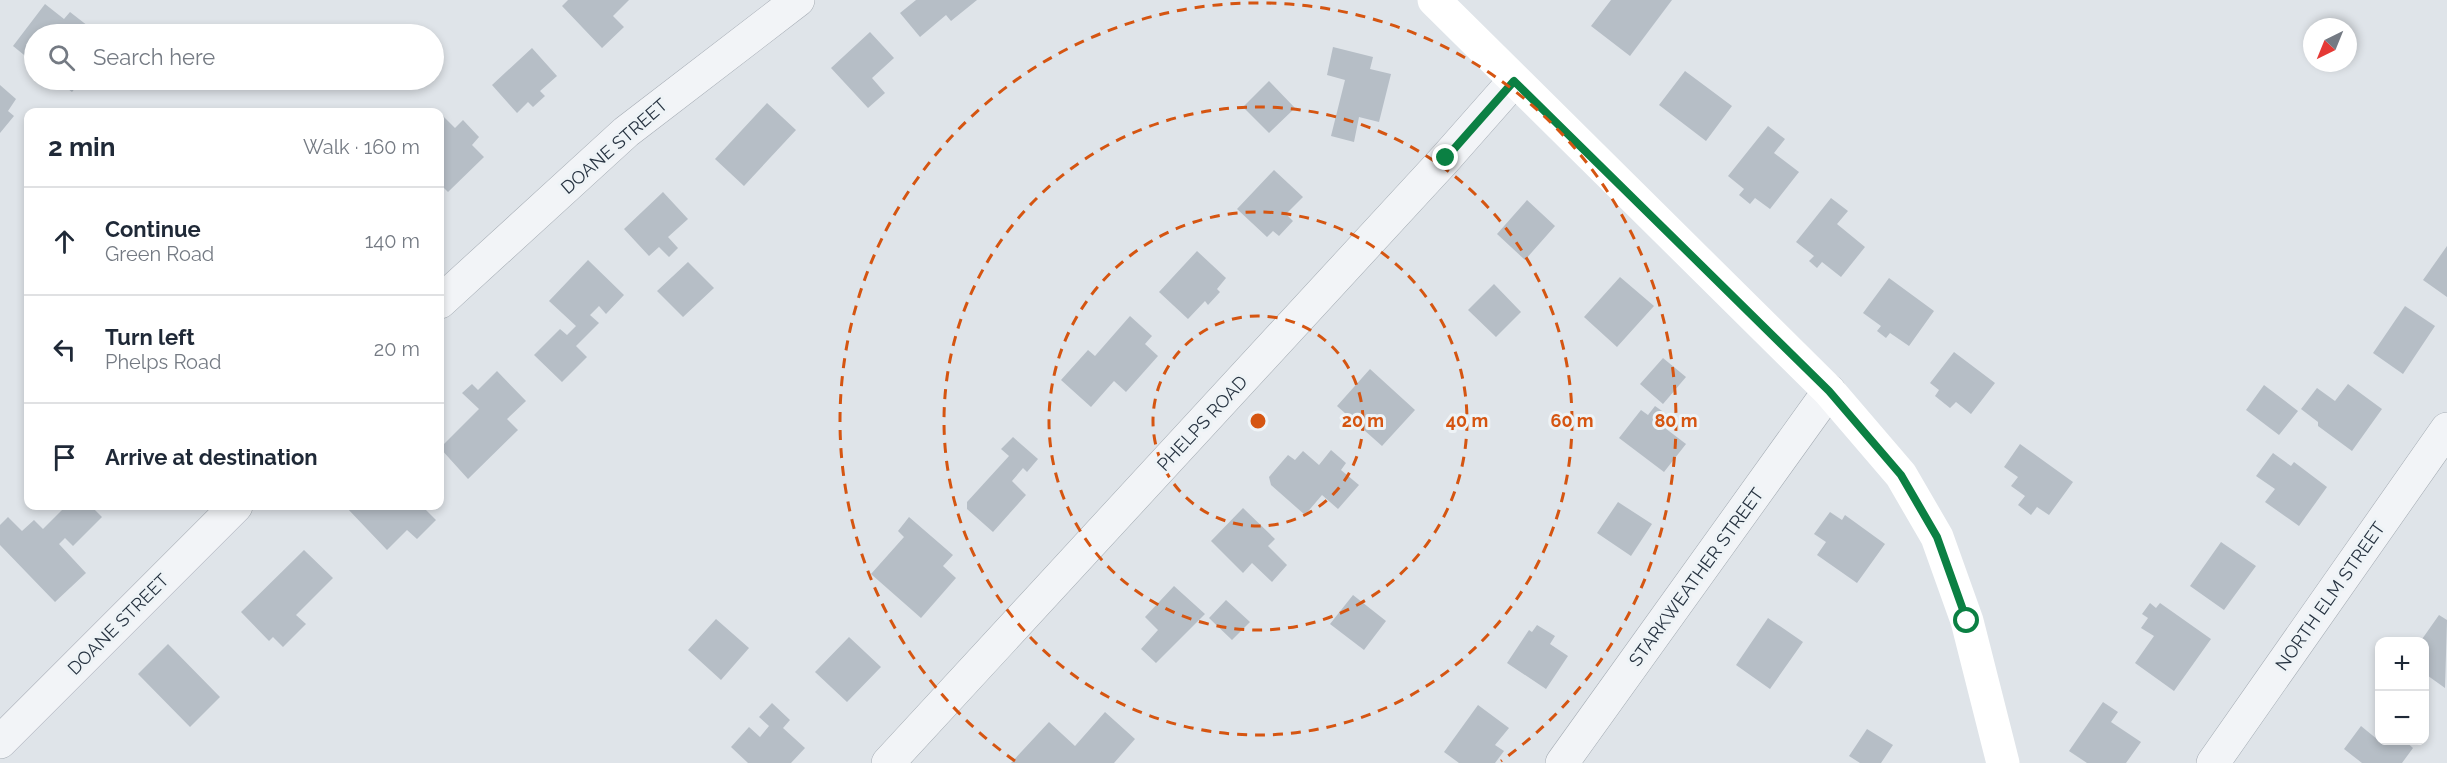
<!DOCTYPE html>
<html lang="en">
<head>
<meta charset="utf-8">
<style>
  body { margin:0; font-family:Raleway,sans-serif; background:#f6f6f7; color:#1f2937 }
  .controls { position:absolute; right:18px; bottom:18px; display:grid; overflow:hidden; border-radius:12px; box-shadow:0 3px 9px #0003 }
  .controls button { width:54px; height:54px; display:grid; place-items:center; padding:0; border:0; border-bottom:2px solid #e0e1e3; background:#fff; color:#1f2937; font:30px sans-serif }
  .compass { position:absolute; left:2303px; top:18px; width:54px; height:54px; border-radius:50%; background:#fff; box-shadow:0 3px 9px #0003; rotate:223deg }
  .stop { position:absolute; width:18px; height:18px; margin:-14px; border:4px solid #0b8043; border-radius:50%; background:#fff }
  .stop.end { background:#0b8043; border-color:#fff; box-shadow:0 2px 6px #0008 }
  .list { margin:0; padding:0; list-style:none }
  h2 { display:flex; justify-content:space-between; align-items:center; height:78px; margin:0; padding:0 24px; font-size:26px }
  h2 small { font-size:20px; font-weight:400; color:#747a83 }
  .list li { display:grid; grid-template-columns:39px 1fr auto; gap:18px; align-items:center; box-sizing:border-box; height:108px; padding:0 24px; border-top:2px solid #e0e1e3 }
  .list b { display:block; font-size:22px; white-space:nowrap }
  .list p { margin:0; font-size:20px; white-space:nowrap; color:#747a83 }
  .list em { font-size:20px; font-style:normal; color:#747a83 }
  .icon { flex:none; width:33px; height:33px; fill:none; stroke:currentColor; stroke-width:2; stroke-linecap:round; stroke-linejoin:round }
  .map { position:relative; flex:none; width:2447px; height:763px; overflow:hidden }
  .search { position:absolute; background:#fff; box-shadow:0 3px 9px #0003; left:24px; top:24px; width:420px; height:66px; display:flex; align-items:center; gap:15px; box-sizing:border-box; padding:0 21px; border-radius:33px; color:#747a83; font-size:22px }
  .panel { position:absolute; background:#fff; box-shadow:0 3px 9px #0003; left:24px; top:108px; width:420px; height:402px; border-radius:12px }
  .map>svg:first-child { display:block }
</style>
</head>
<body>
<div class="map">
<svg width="2447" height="763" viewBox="0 0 2447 763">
  <rect width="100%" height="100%" fill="#dfe4e9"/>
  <path fill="#b6bec6" d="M568 0H629L613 16 624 27 602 48 562 6Z
    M916 0H977L951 21 946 15 920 37 900 13Z
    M1611 0H1672L1630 56 1591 26Z
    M45 4 64 19 70 12 88 26 80 34H34V63L13 46Z
    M870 32 894 58 872 78 885 93 868 108 831 68Z
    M1333 47 1373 57 1370 69 1391 74 1379 122 1359 117 1354 142 1331 136 1345 80 1327 75Z
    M532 48 557 76 540 91 545 96 533 107 528 102 517 113 492 85Z
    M1685 71 1732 106 1706 141 1659 105Z
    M56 80H82L72 92Z
    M1269 81 1295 108 1269 133 1243 107Z
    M0 85 16 99 8 111 14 116 0 133Z
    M767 103 796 130 744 186 715 159Z
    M442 115 455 128 463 120 479 137 472 145 484 157 448 192 440 184Z
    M1768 126 1785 139 1774 153 1799 172 1770 209 1755 198 1750 204 1739 195 1744 189 1728 176Z
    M1274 170 1303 197 1286 214 1293 221 1279 236 1273 231 1267 237 1237 209Z
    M663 192 688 219 668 237 678 248 669 257 659 247 649 256 624 229Z
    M1831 198 1848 211 1837 224 1865 247 1841 277 1822 262 1817 268 1809 261 1814 256 1796 242Z
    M1527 200 1555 226 1525 260 1497 234Z
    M2447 246V297L2423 280Z
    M1197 251 1226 278 1217 289 1220 292 1208 305 1205 301 1188 319 1159 292Z
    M588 260 624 295 606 314 599 306 590 315 599 323 576 346 587 357 562 382 534 355 560 329 567 335 576 326 549 301Z
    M688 262 714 288 683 317 657 291Z
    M1620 277 1654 306 1617 347 1584 317Z
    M1889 278 1934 311 1909 346 1890 333 1886 338 1877 331 1881 326 1863 313Z
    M1494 284 1521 312 1496 337 1468 310Z
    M2405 306 2435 326 2403 374 2373 353Z
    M1130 316 1152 336 1145 344 1158 356 1126 392 1114 381 1091 407 1061 380 1088 350 1095 356Z
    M1954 352 1995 383 1971 414 1956 402 1950 408 1935 396 1939 390 1930 383Z
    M1663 358 1686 377 1663 404 1640 384Z
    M1370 369 1415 410 1382 446 1337 406Z
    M497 371 526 401 507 419 518 430 468 479 440 448 479 409 462 393 472 384 478 390Z
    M2348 384 2382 409 2352 451 2318 426V422L2301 409 2317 388 2335 401Z
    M2264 385 2298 411 2279 435 2246 410Z
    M1655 406 1672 418 1665 428 1686 444 1664 472 1619 438 1641 410 1648 415Z
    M1013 437 1038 459 1027 472 1023 468 1012 481 1026 495 993 532 967 509V502L1009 456 1001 449Z
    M2020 444 2073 482 2049 515 2037 507 2031 515 2018 505 2025 496 2011 486 2018 477 2004 467Z
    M1331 450 1346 463 1341 470 1359 485 1338 509 1322 495 1305 515 1271 485 1269 477 1288 455 1295 460 1303 451 1319 465Z
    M2273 453 2291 466 2294 462 2327 487 2299 526 2265 502 2275 489 2256 476Z
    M1618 502 1652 524 1631 556 1597 533Z
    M66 506H91L102 517 73 546 65 538 59 544 86 573 55 602 0 545V525L8 517 22 531 34 520 43 529Z
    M347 506H422L436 520 417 539 407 530 387 550 346 507Z
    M1243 508 1275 539 1268 546 1287 565 1272 582 1252 563 1243 573 1211 541Z
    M1830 512 1842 520 1845 515 1885 544 1857 583 1817 555 1826 542 1814 534Z
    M909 517 953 555 943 566 956 578 921 618 871 574 904 537 898 531Z
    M2221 542 2256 566 2224 610 2190 586Z
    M304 550 333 578 296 615 306 624 283 647 273 637 269 641 241 612Z
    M1174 586 1205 614 1156 663 1141 649 1158 630 1145 617Z
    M1353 595 1386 621 1364 650 1330 624Z
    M1226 600 1250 622 1232 640 1209 618Z
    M2150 603 2156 608 2160 603 2211 639 2174 691 2135 663 2154 636 2141 628 2148 618 2142 614Z
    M2439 615 2447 620 2445 688 2424 673V642H2420Z
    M1768 618 1803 642 1770 689 1736 665Z
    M716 619 749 648 721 680 688 650Z
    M1537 625 1555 636 1550 644 1568 656 1546 689 1507 663 1529 630 1532 632Z
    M849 637 881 667 847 702 815 672Z
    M168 644 220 697 190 727 138 674Z
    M2103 702 2118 712 2111 722 2141 742 2126 763H2087L2069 751Z
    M772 703 790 720 783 728 805 748 791 763H748L731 747 749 727 760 737 769 726 759 717Z
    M1478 705 1509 728 1495 745 1504 751 1495 763H1459L1444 752Z
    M1105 712 1135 739 1114 763H1011L1049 722 1075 746Z
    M2361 726 2383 744 2386 740H2404L2413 748 2402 763H2362L2344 749Z
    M1867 729 1893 745 1881 763H1860L1849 756Z"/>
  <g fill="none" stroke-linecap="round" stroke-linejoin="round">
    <defs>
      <path id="street" d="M440 302 626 132 798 0
        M0 742 236 506
        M888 763 1446 158 1514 81
        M1562 763 1829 391
        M2213 763 2447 429"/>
    </defs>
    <use href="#street" stroke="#a4abb3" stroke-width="34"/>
    <use href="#street" stroke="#f2f4f7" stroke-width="33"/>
    <path stroke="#fff" stroke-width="33" d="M1434 0 1829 391 1901 475 1937 537 1967 621 2003 763"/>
  </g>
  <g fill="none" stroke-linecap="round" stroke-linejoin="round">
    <path stroke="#0b8043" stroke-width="8" d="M1446 158 1514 81 1829 391 1901 475 1937 537 1967 621"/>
  </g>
  <g fill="none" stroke="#d55511" stroke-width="3" stroke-dasharray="10 8">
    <circle cx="1258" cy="421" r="105"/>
    <circle cx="1258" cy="421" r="209"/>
    <circle cx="1258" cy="421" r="314"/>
    <path d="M1015 761A418 418 0 1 1 1501 761"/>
  </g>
  <g text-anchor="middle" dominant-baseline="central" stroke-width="6" stroke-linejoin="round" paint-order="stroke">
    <g font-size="18" fill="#273341" stroke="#eef3f6">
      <text transform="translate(614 146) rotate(-41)">DOANE STREET</text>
      <text transform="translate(1202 423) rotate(-47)">PHELPS ROAD</text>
      <text transform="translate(1696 577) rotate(-54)">STARKWEATHER STREET</text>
      <text transform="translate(2330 596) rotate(-55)">NORTH ELM STREET</text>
      <text transform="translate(118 624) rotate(-45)">DOANE STREET</text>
    </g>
  </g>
  <circle cx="1258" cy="421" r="9" fill="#d55511" stroke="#eef3f6" stroke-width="3"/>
  <g font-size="18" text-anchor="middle" font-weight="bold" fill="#d55511" stroke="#eef3f6" stroke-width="6" stroke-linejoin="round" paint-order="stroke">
    <text x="1363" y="427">20 m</text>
    <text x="1467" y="427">40 m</text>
    <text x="1572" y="427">60 m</text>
    <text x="1676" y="427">80 m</text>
  </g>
</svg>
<div class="controls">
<button>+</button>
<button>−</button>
</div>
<svg class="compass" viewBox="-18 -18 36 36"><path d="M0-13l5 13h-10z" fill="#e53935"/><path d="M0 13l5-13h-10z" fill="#747a83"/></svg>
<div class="stop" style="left:1967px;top:621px"></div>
<div class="stop end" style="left:1446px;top:158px"></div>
<div class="search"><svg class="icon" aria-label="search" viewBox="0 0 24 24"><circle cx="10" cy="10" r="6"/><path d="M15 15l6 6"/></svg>Search here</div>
<section class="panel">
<h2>2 min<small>Walk · 160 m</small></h2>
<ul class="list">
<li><svg class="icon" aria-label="ahead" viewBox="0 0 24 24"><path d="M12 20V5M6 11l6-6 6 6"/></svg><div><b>Continue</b><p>Green Road</p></div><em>140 m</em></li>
<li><svg class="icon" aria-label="left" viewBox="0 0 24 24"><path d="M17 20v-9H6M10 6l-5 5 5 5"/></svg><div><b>Turn left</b><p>Phelps Road</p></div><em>20 m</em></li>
<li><svg class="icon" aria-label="arrive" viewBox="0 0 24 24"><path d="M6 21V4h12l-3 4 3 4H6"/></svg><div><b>Arrive at destination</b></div></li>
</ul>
</section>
</div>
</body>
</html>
